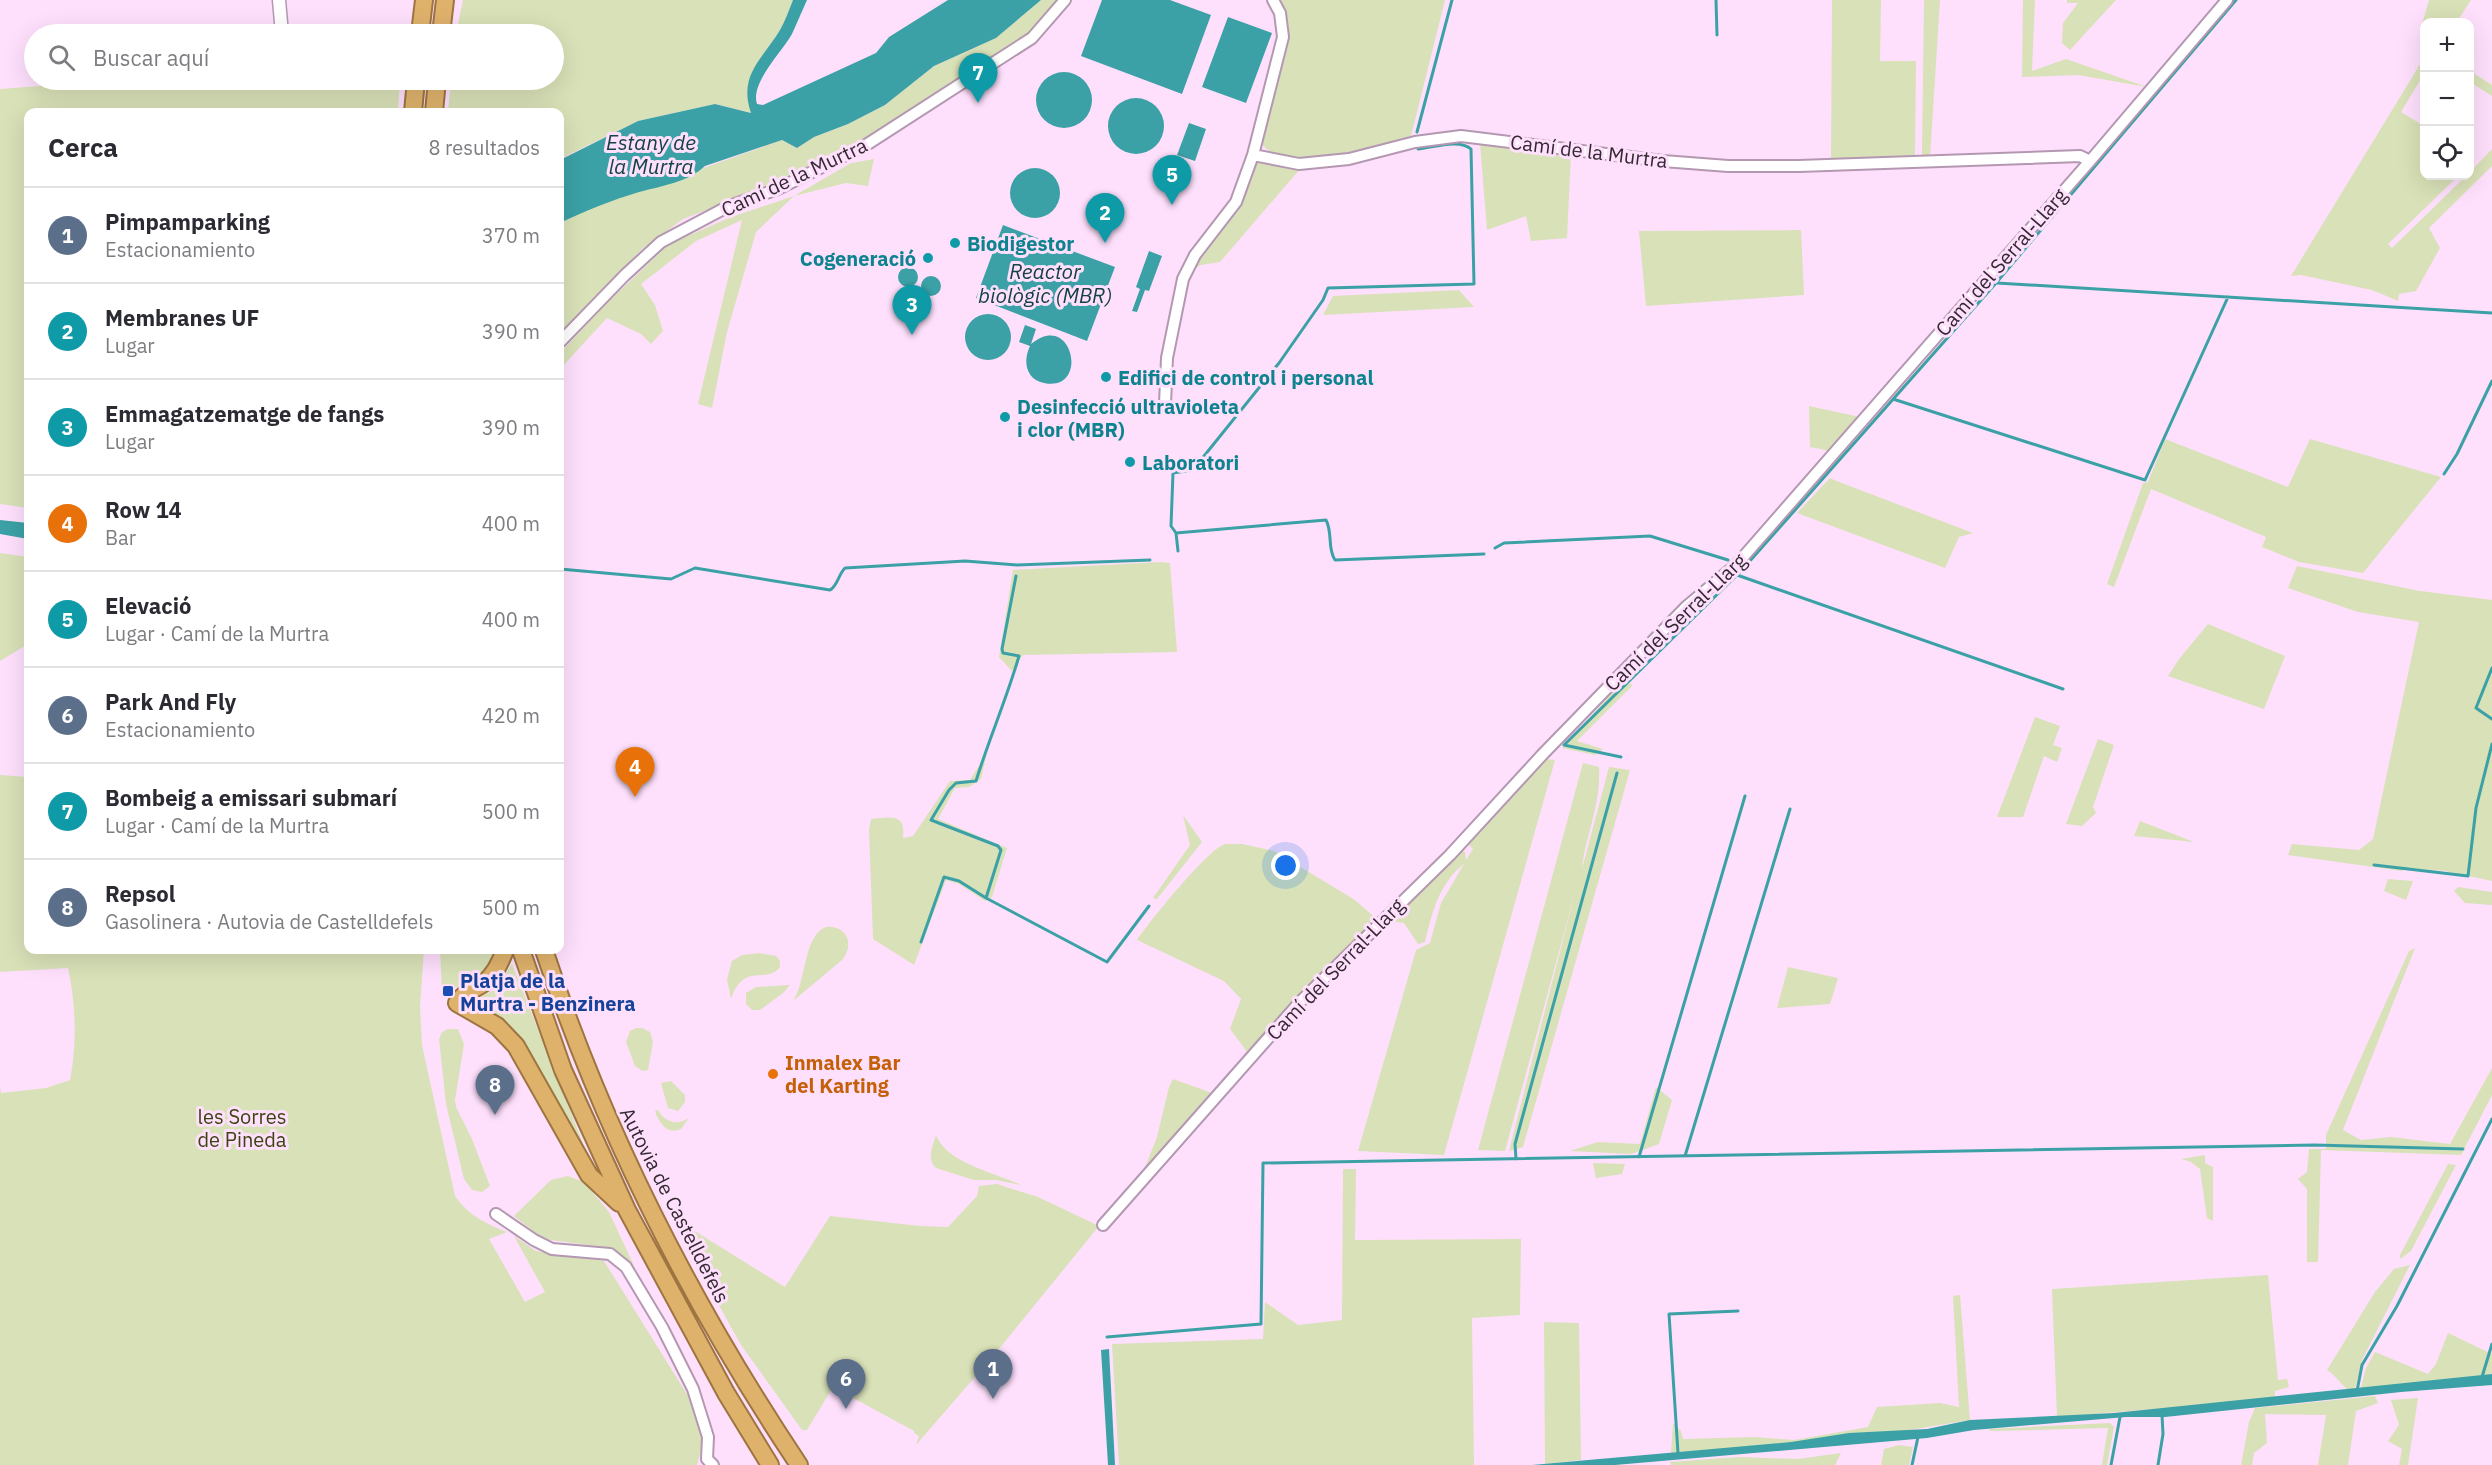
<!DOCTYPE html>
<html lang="es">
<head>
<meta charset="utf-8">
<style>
  body { margin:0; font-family:"IBM Plex Sans",sans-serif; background:#f2f2f3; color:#2b2b33 }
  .controls { position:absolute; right:18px; top:18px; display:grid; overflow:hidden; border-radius:12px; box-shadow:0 6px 24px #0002 }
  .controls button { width:54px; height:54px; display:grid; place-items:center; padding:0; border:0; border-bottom:2px solid #e1e1e2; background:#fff; color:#2b2b33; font:30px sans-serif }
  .you { position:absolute; left:1286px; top:866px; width:21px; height:21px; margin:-15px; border:4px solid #fff; border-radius:50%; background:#1a73e8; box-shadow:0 0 0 9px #1a73e833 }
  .badge { display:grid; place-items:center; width:39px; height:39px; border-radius:50%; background:#7c2b9b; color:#fff; font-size:20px; font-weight:700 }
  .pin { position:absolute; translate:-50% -50px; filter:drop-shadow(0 2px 3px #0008) }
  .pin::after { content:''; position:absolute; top:32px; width:21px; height:18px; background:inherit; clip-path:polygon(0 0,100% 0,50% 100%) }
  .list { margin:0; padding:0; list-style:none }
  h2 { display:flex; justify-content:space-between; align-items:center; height:78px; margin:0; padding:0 24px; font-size:26px }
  h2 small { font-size:20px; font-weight:400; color:#7c7c81 }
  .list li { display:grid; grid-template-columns:39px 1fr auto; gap:18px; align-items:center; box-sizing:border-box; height:96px; padding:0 24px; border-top:2px solid #e1e1e2 }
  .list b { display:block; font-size:22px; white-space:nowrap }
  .list p { margin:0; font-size:20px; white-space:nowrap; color:#7c7c81 }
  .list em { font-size:20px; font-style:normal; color:#7c7c81 }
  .icon { flex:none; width:33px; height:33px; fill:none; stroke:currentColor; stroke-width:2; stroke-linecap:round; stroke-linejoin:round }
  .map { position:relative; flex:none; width:2492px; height:1465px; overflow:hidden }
  .search { position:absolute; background:#fff; box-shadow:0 6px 24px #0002; left:24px; top:24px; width:540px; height:66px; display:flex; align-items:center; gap:15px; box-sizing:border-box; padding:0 21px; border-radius:33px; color:#7c7c81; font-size:22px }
  .panel { position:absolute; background:#fff; box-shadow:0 6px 24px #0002; left:24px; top:108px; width:540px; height:846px; border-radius:12px }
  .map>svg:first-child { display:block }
</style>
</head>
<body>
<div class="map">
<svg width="2492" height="1465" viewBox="0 0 2492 1465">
  <rect width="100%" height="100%" fill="#fee0fc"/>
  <path fill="#d9e1b8" d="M463 0H793C789 10 785 21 780 30 763 58 737 78 752 113L715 104 638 121 560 159V112H448L451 80H554V34H456Z
    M1041 0H1059L1032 35 879 131 786 180 683 219 642 249 560 334V238L565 220 591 208 782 140 797 148 814 137 848 124 885 105 934 66 996 38Z
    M1280 0H1445L1411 136C1376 145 1284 177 1260 142L1289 28Z
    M1832 0H1881L1880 61H1916L1915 156 1831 161Z
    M1924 0H1940L1930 158 1922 155Z
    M2023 0H2035L2032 71 2066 59 2147 87 2078 75 2022 77Z
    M2067 0H2116L2070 50 2062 43 2063 23 2078 3H2067Z
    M2429 0H2471L2457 22H2424V25L2422 24Z
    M2422 61 2424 63V74L2401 112 2424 126V176H2458L2388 244 2392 248 2466 176H2470V172L2492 149V166L2429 228 2440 248 2416 291 2399 294 2398 301 2372 290 2301 275 2291 276Z
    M2470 71 2492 85V96L2470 82Z
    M119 80H400L398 112H28V508L0 504V89Z
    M1480 143 1571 154 1567 238 1531 241 1526 216 1487 230Z
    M874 159 868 186 846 183 794 196 756 232 727 332 712 408 698 404 742 220 696 241 641 284 655 305 663 331 651 344 641 334 607 318 560 369V353L606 304 669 244 731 217 794 196 851 163Z
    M1256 160 1300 169 1220 262 1201 265 1192 270 1195 262 1239 210Z
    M1801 230 1804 295 1646 306 1639 231Z
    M1459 290 1474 307 1323 315 1333 296Z
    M1809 406 1860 417 1830 451 1810 447Z
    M2165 439 2288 487 2310 439 2441 477 2363 573 2299 562 2262 547 2266 537 2151 489 2114 587 2107 584 2143 483 2148 482Z
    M1830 478 1834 480 1973 533 1959 537 1945 568 1797 513Z
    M0 553 28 557V644L0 661Z
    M1161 562 1170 563 1177 652 1023 655 1012 671 999 657 1013 570Z
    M2297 566 2420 591 2492 600V881L2445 871 2407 868 2402 871 2288 855 2292 844 2359 850 2373 839 2419 622 2358 612 2288 588Z
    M2208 624 2285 656 2264 709 2168 676 2179 659Z
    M1623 681 1633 685 1577 741 1603 749 1595 755 1562 748Z
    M2035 717 2060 726 2053 745 2062 748 2057 762 2044 756 2023 817H1997Z
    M2098 739 2114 745 2093 807 2096 813 2082 826 2066 824Z
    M987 753 981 779 969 787 955 788 938 819 1007 848 992 897 985 901 959 884 946 880 914 965 873 939 869 830 871 819C891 817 906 813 903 838L913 836 950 781 970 780Z
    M1544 759 1555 760 1444 1155 1358 1151 1416 950 1430 943 1441 903 1464 864C1439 883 1432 913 1425 942L1418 944 1404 923 1389 921 1459 849 1465 852 1466 860 1473 849 1467 843Z
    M1583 763 1599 767C1601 806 1586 833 1582 869L1609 767 1630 770 1523 1147 1509 1151 1576 889 1505 1151 1478 1150Z
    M0 775 28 777V950H424L420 1006 422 1045 455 1196C468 1215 486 1224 507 1232L489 1239 525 1302 545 1292 514 1236 536 1251 604 1261 690 1399 703 1442 697 1465H0V1087L1 1093 46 1088 70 1080C77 1044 76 1004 68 968L0 972Z
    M1183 815 1202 842 1157 899 1153 898 1190 845Z
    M2140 821 2194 842 2134 836Z
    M1225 844H1242L1274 851 1355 900 1378 920 1248 1053 1230 1029 1241 999 1224 981 1137 940C1149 922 1208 849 1225 844Z
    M2388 879 2413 881 2406 900 2384 891Z
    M2458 887 2492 892V905L2465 903 2454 891Z
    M826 927C847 925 855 945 842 960L793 1001C807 980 803 936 826 927Z
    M2415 948 2343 1130 2361 1140 2391 1137 2450 1144 2492 1068V1095L2461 1155 2321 1150 2318 1262H2307V1189L2298 1179 2307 1172 2309 1149H2326V1135L2409 951Z
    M440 950H498C480 981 477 982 442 991Z
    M759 953 776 956 780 961V967C766 985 744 961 731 999L727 979 732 961 742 955Z
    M512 964 592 1166 503 1020 475 999 495 990Z
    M1788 967 1838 978 1830 1004 1777 1008Z
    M790 985 783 993 760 1010H752L746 1004V993L756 987Z
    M642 1028 650 1032 653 1042 648 1070 643 1071 635 1066 626 1042 630 1031 636 1028Z
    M448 1029H458L464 1044 455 1100 456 1107 472 1139 490 1186 482 1192 472 1190 464 1179 446 1104 439 1039 442 1032Z
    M1173 1079 1212 1093 1142 1175 1157 1137 1169 1087Z
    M671 1081 685 1095V1102L678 1111 668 1108 661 1083Z
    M1656 1087 1672 1100 1659 1144 1631 1154 1570 1151 1598 1142 1640 1144Z
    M658 1110C665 1122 676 1126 689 1118L681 1129C667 1135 659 1123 655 1111Z
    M936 1135C946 1163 996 1173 1021 1185L996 1180H974L936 1168C926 1159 933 1146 936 1135Z
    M2205 1155V1163L2213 1167V1221L2207 1218 2200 1169 2191 1162 2181 1159Z
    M1593 1163 1625 1164 1622 1174 1596 1178Z
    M2448 1164 2456 1165 2411 1251 2400 1259V1255Z
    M1343 1169H1356L1355 1240 1521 1239 1520 1315 1472 1318 1474 1465H1119L1112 1344 1263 1339 1265 1302 1298 1325 1342 1320Z
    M568 1176 584 1182 609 1212 635 1268 611 1248 543 1239 514 1216 551 1180Z
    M997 1184 1038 1197 1099 1226 994 1355 916 1445 919 1436 914 1433V1431L833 1387 807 1430H802L741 1345 686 1246 693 1230 785 1287 830 1216 920 1226 948 1227 977 1196 979 1186Z
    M2410 1265 2362 1360 2354 1393C2344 1390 2337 1376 2327 1370L2375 1292 2394 1269Z
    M2268 1275 2278 1380 2287 1379 2289 1387 2275 1391V1399L2057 1417 2052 1289Z
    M1960 1295 1970 1420 1861 1438 1671 1454 1673 1423 1681 1431 1683 1439 1755 1437 1794 1440 1868 1427 1877 1407 1940 1403 1959 1407 1953 1296Z
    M1544 1322 1579 1323 1581 1460 1545 1464Z
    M2448 1333 2492 1354V1374L2360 1391 2366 1368 2375 1352 2428 1374 2436 1364Z
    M2375 1396 2378 1403 2356 1411 2348 1465H2318L2326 1415 2265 1414 2267 1443 2254 1453 2252 1465H2241L2249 1422 2255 1408Z
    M2418 1398 2408 1465H2399L2402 1449 2388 1441 2399 1425 2391 1400Z
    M2110 1423 2114 1427 2107 1465H2102L2108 1428 1991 1431 1989 1429Z
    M1899 1445 1913 1447 1909 1465H1881L1884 1449Z
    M1841 1453 1835 1465H1671L1670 1462 1739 1457 1798 1459Z"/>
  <path fill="#3ba1a6" d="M793 0H807C802 11 797 23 792 34 782 52 750 83 757 104L763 105 876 53 889 37 948 0H1041L996 38 934 66 885 105 848 124 814 137 797 148 782 140 705 166C688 182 662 186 639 192 612 200 585 211 560 223V160L638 121 715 104 751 113C738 75 762 60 780 30 785 21 789 10 793 0Z
    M1102 0H1170L1211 15 1182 94 1081 56Z
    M1228 17 1272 33 1246 103 1202 87Z
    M1036 100a28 28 0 1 1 56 0a28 28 0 1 1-56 0Z
    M1108 126a28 28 0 1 1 56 0a28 28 0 1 1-56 0Z
    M1189 123 1206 129 1195 161 1177 155Z
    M1010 193a25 25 0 1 1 50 0a25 25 0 1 1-50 0Z
    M1003 225 1115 267 1087 341 976 298Z
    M1149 251 1162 256 1149 291 1145 290 1137 312 1132 311 1140 289 1136 287Z
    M898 277a10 10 0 1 1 20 0a10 10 0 1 1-20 0Z
    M921 286a10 10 0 1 1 20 0a10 10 0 1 1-20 0Z
    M965 337a23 23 0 1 1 46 0a23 23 0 1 1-46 0Z
    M1025 325 1036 329 1031 344C1073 309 1090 393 1044 383 1025 379 1023 360 1030 346L1019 342Z
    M0 520 28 523V539L0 534Z
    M1109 1349 1115 1465H1108L1101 1350Z
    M2492 1374V1385L2401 1392 2165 1417H2126L1974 1430 1927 1438 1615 1465H1532L1791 1442 1849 1433 1927 1429 1970 1420 2114 1413Z"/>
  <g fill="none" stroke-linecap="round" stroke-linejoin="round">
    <path stroke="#3ba1a6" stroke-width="3" d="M1716 0 1717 35
      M1417 132 1452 0
      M1997 283 2492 313
      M1893 399 2145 480 2228 297
      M2444 474 2457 454 2492 381
      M1176 533 1326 520C1333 533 1327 548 1335 560L1484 554
      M1495 548 1504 543 1650 536 1728 560
      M1178 551 1176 533 1171 526 1173 473 1186 471 1196 466 1279 363 1323 300 1328 288 1474 284 1471 149C1459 138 1432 148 1418 149
      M560 569 671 579 695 568 830 590C838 585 838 575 845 568L965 561 1017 565 1150 560
      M1737 575 2063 689
      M2492 668 2476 708 2492 719
      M1621 757 1564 745 1741 571 1996 283 2236 0
      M2374 865 2468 876 2476 808 2492 744
      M986 898 1107 962 1149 906
      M921 942 944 877 959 881 986 898 1001 850 998 846 931 820 949 790 956 783 976 781C989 739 1007 698 1019 656L1003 653 1002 649 1016 576
      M1685 1156 1790 809
      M1639 1157 1745 796
      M1516 1159 1515 1144 1617 773
      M1107 1337 1261 1324 1263 1163 2315 1145 2463 1149
      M2482 1377 2492 1344
      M2357 1391 2362 1365 2397 1306 2492 1119
      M1678 1453 1669 1314 1738 1311
      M1912 1465 1918 1437
      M2111 1465 2120 1417
      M2158 1465 2163 1434 2162 1415"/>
    <defs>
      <path id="minor" d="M1273 0 1280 13 1283 37 1253 155 1299 164 1349 159 1415 142 1461 136 1663 161 1728 166H1799L2080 156 2090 161
        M560 342 625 275 661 242 729 206 778 189 866 145 1032 38 1065 0
        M1165 404 1167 358 1183 279 1195 255 1236 202 1253 155
        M496 1214 534 1240 552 1249 610 1254 626 1267 662 1327 693 1389 708 1437 707 1459 713 1465
        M1103 1225 1300 1002 1450 855 1542 755 1687 606 1737 564 2090 161 2227 0"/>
      <path id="tertiary" d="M279 0 282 34"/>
      <path id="trunk" d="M420 34 424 0
        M441 34 445 0
        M413 112 416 80
        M434 112 437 80
        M505 950C501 961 495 975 484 983 474 990 465 991 457 1003L497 1026 516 1046 589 1175 619 1203
        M521 950 563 1070 627 1210 726 1393 770 1465
        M544 950C604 1132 692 1305 799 1465"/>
    </defs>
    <use href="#minor" stroke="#b498b2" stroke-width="14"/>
    <use href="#tertiary" stroke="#b498b2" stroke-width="15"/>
    <use href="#trunk" stroke="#9e7541" stroke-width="20"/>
    <use href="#minor" stroke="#fff" stroke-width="10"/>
    <use href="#tertiary" stroke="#fff" stroke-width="12"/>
    <use href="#trunk" stroke="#dfb26c" stroke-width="16"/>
  </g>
  <g fill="#0f9aa8" stroke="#fee0fc" stroke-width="2">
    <circle cx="955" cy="243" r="6"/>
    <circle cx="928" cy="258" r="6"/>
    <circle cx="1106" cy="377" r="6"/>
    <circle cx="1005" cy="417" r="6"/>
    <circle cx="1130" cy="462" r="6"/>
  </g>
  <rect fill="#1a4fb4" stroke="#fee0fc" stroke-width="2" x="442" y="985" width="12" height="12" rx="3"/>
  <circle fill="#e8710a" stroke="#fee0fc" stroke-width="2" cx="773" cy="1074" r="6"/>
  <g text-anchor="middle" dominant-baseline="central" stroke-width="6" stroke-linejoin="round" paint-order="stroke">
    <g font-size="20" fill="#342933" stroke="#fee0fc">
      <text transform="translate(1589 151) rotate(7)">Camí de la Murtra</text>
      <text transform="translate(794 177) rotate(-25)">Camí de la Murtra</text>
      <text transform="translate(2001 262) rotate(-49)">Camí del Serral-Llarg</text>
      <text transform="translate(1675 622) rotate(-44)">Camí del Serral-Llarg</text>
      <text transform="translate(1335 969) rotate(-46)">Camí del Serral-Llarg</text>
      <text transform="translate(675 1205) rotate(63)">Autovia de Castelldefels</text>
    </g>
    <g font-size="20" font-weight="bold" fill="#0d838f" stroke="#fee0fc" text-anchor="start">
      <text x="967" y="243">Biodigestor</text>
      <text x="916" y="258" text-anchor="end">Cogeneració</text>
      <text x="1118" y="377">Edifici de control i personal</text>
      <text x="1017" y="406">Desinfecció ultravioleta<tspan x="1017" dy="23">i clor (MBR)</tspan></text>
      <text x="1142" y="462">Laboratori</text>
    </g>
    <g font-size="20" font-weight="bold" fill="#164399" stroke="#fee0fc" text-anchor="start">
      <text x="460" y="980">Platja de la<tspan x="460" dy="23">Murtra - Benzinera</tspan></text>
    </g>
    <g font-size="20" font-weight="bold" fill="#c56008" stroke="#fee0fc" text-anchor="start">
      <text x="785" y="1062">Inmalex Bar<tspan x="785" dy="23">del Karting</tspan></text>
    </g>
    <g font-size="20" fill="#3c430f" stroke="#fee0fc">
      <text x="242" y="1116">les Sorres<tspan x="242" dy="23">de Pineda</tspan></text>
    </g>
    <g font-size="21" font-style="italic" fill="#144244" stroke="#fee0fc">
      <text x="651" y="142">Estany de<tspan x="651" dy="24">la Murtra</tspan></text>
      <text x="1045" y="271">Reactor<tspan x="1045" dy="24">biològic (MBR)</tspan></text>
    </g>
  </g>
</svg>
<div class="controls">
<button>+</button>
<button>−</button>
<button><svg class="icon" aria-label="locate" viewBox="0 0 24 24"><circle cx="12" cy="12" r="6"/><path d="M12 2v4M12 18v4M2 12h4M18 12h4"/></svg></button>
</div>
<div class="you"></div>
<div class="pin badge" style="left:993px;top:1399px;background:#5c6f8a">1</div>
<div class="pin badge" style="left:1105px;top:243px;background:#0f9aa8">2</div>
<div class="pin badge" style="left:912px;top:335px;background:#0f9aa8">3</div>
<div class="pin badge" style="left:635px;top:797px;background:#e8710a">4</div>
<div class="pin badge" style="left:1172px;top:205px;background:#0f9aa8">5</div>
<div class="pin badge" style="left:846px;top:1409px;background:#5c6f8a">6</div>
<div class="pin badge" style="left:978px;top:103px;background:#0f9aa8">7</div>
<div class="pin badge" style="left:495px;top:1115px;background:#5c6f8a">8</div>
<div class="search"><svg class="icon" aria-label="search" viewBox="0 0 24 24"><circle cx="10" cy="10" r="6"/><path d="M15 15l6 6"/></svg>Buscar aquí</div>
<section class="panel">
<h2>Cerca<small>8 resultados</small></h2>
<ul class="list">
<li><span class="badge" style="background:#5c6f8a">1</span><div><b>Pimpamparking</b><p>Estacionamiento</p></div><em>370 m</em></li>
<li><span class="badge" style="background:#0f9aa8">2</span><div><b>Membranes UF</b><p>Lugar</p></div><em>390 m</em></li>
<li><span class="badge" style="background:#0f9aa8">3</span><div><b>Emmagatzematge de fangs</b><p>Lugar</p></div><em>390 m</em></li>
<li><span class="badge" style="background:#e8710a">4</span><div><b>Row 14</b><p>Bar</p></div><em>400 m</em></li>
<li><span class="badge" style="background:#0f9aa8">5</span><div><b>Elevació</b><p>Lugar · Camí de la Murtra</p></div><em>400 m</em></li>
<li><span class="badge" style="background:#5c6f8a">6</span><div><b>Park And Fly</b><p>Estacionamiento</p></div><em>420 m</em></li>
<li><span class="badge" style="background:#0f9aa8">7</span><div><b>Bombeig a emissari submarí</b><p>Lugar · Camí de la Murtra</p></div><em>500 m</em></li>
<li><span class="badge" style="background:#5c6f8a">8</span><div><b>Repsol</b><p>Gasolinera · Autovia de Castelldefels</p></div><em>500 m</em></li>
</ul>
</section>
</div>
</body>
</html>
